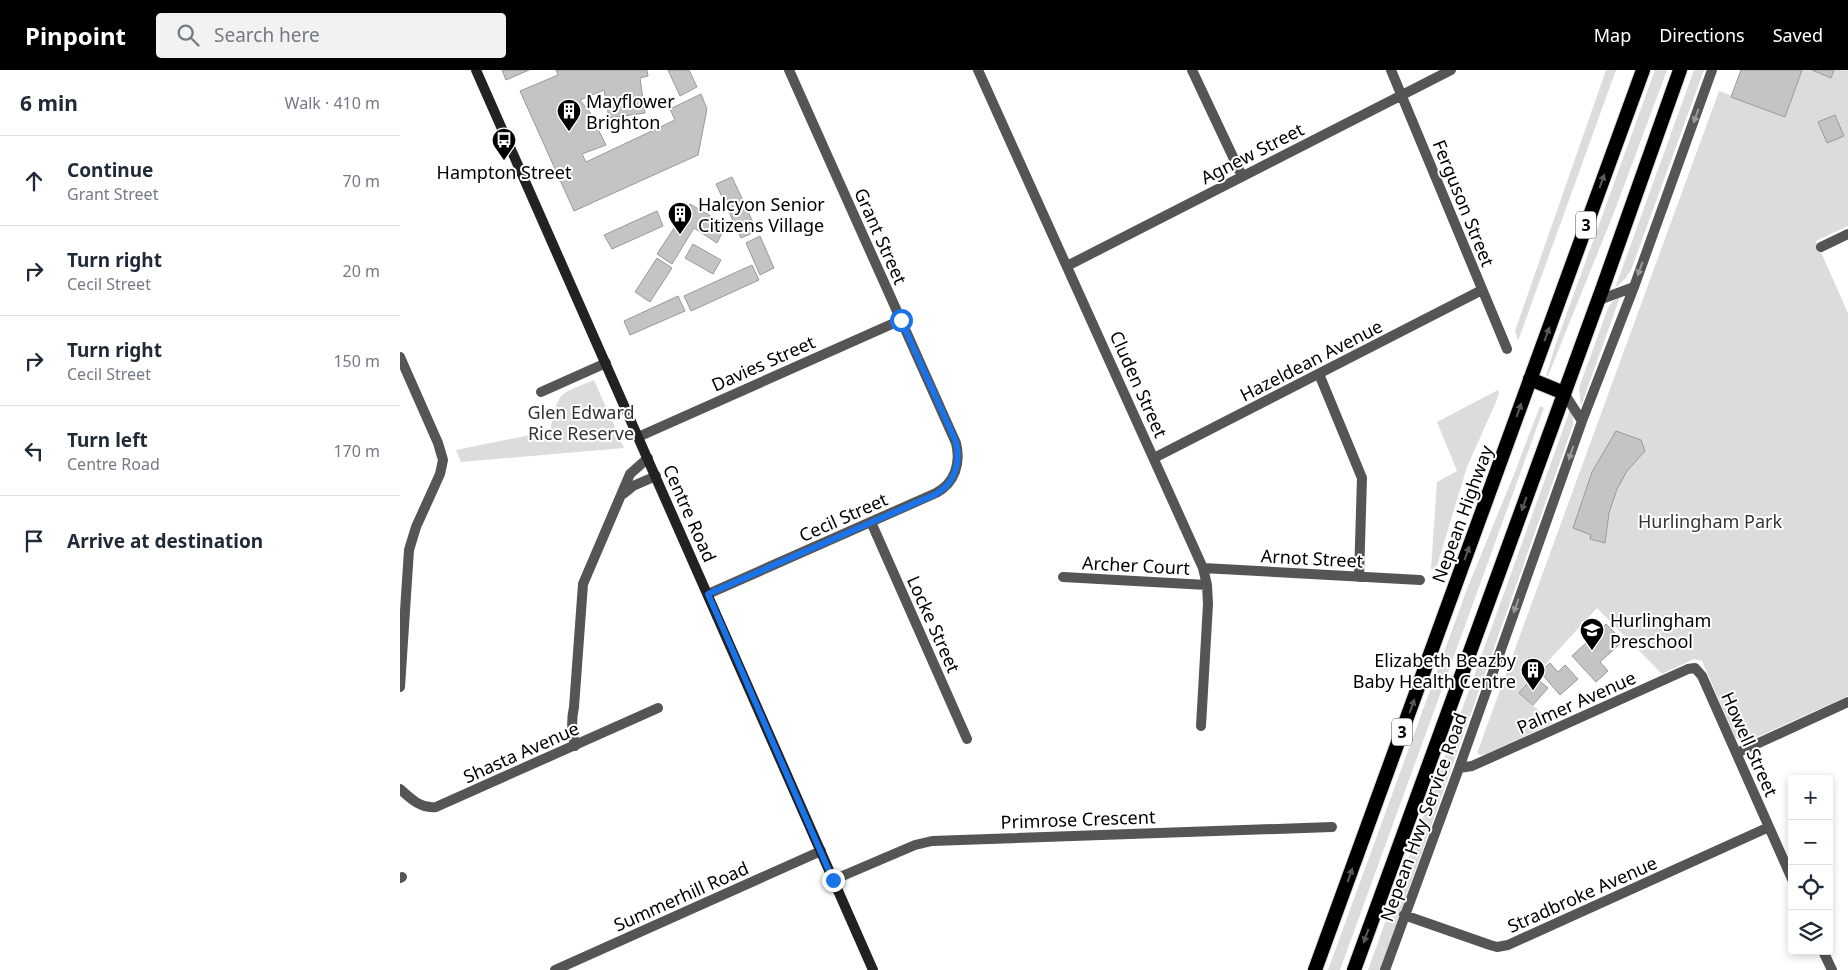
<!DOCTYPE html>
<html lang="en">
<head>
<meta charset="utf-8">
<style>
  body { margin:0; font-family:"Noto Sans",sans-serif; background:#f2f2f3; color:#1f2937 }
  .controls { position:absolute; right:15px; bottom:15px; display:grid; overflow:hidden; border-radius:5px; box-shadow:0 2px 8px #0003 }
  .controls button { width:45px; height:45px; display:grid; place-items:center; padding:0; border:0; border-bottom:1px solid #e0e1e3; background:#fff; color:#1f2937; font:25px sans-serif }
  .stop { position:absolute; width:15px; height:15px; margin:-11px; border:4px solid #1a73e8; border-radius:50%; background:#fff }
  .stop.end { background:#1a73e8; border-color:#fff; box-shadow:0 1px 5px #0008 }
  .list { margin:0; padding:0; list-style:none }
  h2 { display:flex; justify-content:space-between; align-items:center; height:65px; margin:0; padding:0 20px; font-size:21px }
  h2 small { font-size:16px; font-weight:400; color:#747a83 }
  .list li { display:grid; grid-template-columns:32px 1fr auto; gap:15px; align-items:center; box-sizing:border-box; height:90px; padding:0 20px; border-top:1px solid #e0e1e3 }
  .list b { display:block; font-size:19px; white-space:nowrap }
  .list p { margin:0; font-size:16px; white-space:nowrap; color:#747a83 }
  .list em { font-size:16px; font-style:normal; color:#747a83 }
  .icon { flex:none; width:28px; height:28px; fill:none; stroke:currentColor; stroke-width:2; stroke-linecap:round; stroke-linejoin:round }
  .map { position:relative; flex:none; width:1448px; height:900px; overflow:hidden }
  header { display:flex; align-items:center; gap:30px; box-sizing:border-box; height:70px; padding:0 25px; background:#000; color:#fff }
  header strong { font-size:24px }
  nav { display:flex; gap:28px; margin-inline-start:auto; font-size:18px }
  .search { width:350px; height:45px; background:#f2f2f3; display:flex; align-items:center; gap:12px; box-sizing:border-box; padding:0 18px; border-radius:5px; color:#747a83; font-size:19px }
  main { display:flex }
  aside { flex:1; background:#fff }
  .map>svg:first-child { display:block }
</style>
</head>
<body>
<header>
<strong>Pinpoint</strong>
<div class="search"><svg class="icon" aria-label="search" viewBox="0 0 24 24"><circle cx="10" cy="10" r="6"/><path d="M15 15l6 6"/></svg>Search here</div>
<nav><a>Map</a><a>Directions</a><a>Saved</a></nav>
</header>
<main>
<aside>
<h2>6 min<small>Walk · 410 m</small></h2>
<ul class="list">
<li><svg class="icon" aria-label="ahead" viewBox="0 0 24 24"><path d="M12 20V5M6 11l6-6 6 6"/></svg><div><b>Continue</b><p>Grant Street</p></div><em>70 m</em></li>
<li><svg class="icon" aria-label="right" viewBox="0 0 24 24"><path d="M7 20v-9h11M14 6l5 5-5 5"/></svg><div><b>Turn right</b><p>Cecil Street</p></div><em>20 m</em></li>
<li><svg class="icon" aria-label="right" viewBox="0 0 24 24"><path d="M7 20v-9h11M14 6l5 5-5 5"/></svg><div><b>Turn right</b><p>Cecil Street</p></div><em>150 m</em></li>
<li><svg class="icon" aria-label="left" viewBox="0 0 24 24"><path d="M17 20v-9H6M10 6l-5 5 5 5"/></svg><div><b>Turn left</b><p>Centre Road</p></div><em>170 m</em></li>
<li><svg class="icon" aria-label="arrive" viewBox="0 0 24 24"><path d="M6 21V4h12l-3 4 3 4H6"/></svg><div><b>Arrive at destination</b></div></li>
</ul>
</aside>
<div class="map">
<svg width="1448" height="900" viewBox="0 0 1448 900">
  <rect width="100%" height="100%" fill="#fff"/>
  <path fill="#dcdcdc" d="M1206 0H1216L1118 271 1115 261Z
    M1255 0H1267L1215 140 1148 306H1146L1156 273Z
    M1294 0H1304L1231 200 1225 209 1215 218Z
    M1402 0H1448V156L1416 171 1448 243V626L1351 670 1340 671 1335 667 1302 591 1294 589 1262 604 1197 538 1119 623 1153 653 1086 684 1080 685 1077 683 1319 21 1385 46Z
    M1220 227 1181 336 1179 319 1181 312 1208 238 1212 232Z
    M194 310 224 378 61 392 56 380 150 361C160 321 155 326 194 310Z
    M1098 320 1099 323 1096 332 1067 397 1036 499H1031L1037 412 1057 401 1037 352Z
    M1140 336 1144 338 1140 349 940 900H928L1067 519 1113 407Z
    M1170 340 1173 347V355L980 900H968Z"/>
  <path fill="#c4c4c4" stroke="#999" d="M102 0H129L106 10Z
    M156 0H247L248 6 240 8 245 43 209 48 204 20 180 30 189 41 206 75 182 84 186 92 275 50 270 39 301 24 307 39 298 85 174 141 120 21 158 5Z
    M268 0H289L297 17 280 26Z
    M1341 0H1402L1385 47 1331 27Z
    M1412 0H1434L1431 8Z
    M1435 45 1444 66 1427 73 1418 52Z
    M332 107 357 161 341 168 316 114Z
    M290 134 326 155 317 173 294 158 272 194 257 184Z
    M257 141 263 156 212 179 204 165Z
    M360 166 374 198 360 205 346 173Z
    M293 174 321 190 313 204 285 188Z
    M257 188 272 198 250 232 235 222Z
    M352 195 359 210 291 241 284 226Z
    M278 226 285 241 230 265 224 251Z
    M1216 361 1241 370 1245 381 1227 401 1217 419 1209 443 1205 473 1190 469 1191 465 1173 458 1192 402Z
    M1206 554 1223 571 1200 592 1208 601 1196 612 1172 586Z
    M1150 593 1158 602 1165 595 1178 609 1160 625 1140 602Z
    M1134 606 1148 618 1133 635 1119 623Z"/>
  <g fill="none" stroke-linecap="round" stroke-linejoin="round">
    <defs>
      <path id="trunk" d="M1130 309 1164 323
        M915 900 1243 0
        M954 900 1203 217 1280 0"/>
    </defs>
    <use href="#trunk" stroke="#dbdbdb" stroke-width="16"/>
    <path stroke="#555" stroke-width="10" d="M578 0 803 498 807 515 808 534 801 656
      M792 0 842 106
      M991 0 1107 279
      M1421 177 1448 164
      M667 196 1051 0
      M1199 230 1234 217
      M0 287 38 373 43 390 40 404 16 457 9 480 0 617
      M919 304 962 408 959 507
      M141 322 206 293
      M1164 323 1182 351
      M238 367 501 250
      M754 388 1082 220
      M223 424 233 416 256 406
      M471 452 567 669
      M803 498 1020 510
      M663 507 807 515
      M308 524 536 423C555 413 561 393 556 373L389 0
      M175 676C172 661 171 651 174 637L183 514 230 404 248 388
      M1337 683 1448 632
      M1059 698 1072 696 1288 599 1295 598 1302 606 1392 809
      M0 719C11 729 21 739 36 737L258 638
      M0 808 2 807
      M433 810 515 775 532 771 932 757
      M1004 845 1090 875 1097 877 1108 875 1369 757
      M1423 881 1432 900
      M155 900 421 781
      M985 900 1059 698 1182 351 1234 217 1312 0"/>
    <path stroke="#222" stroke-width="10" d="M76 0 473 900"/>
    <use href="#trunk" stroke="#000" stroke-width="14"/>
  </g>
  <defs><path id="oneway-solid" d="M-6-.8H1V-3.2L6.5 0L1 3.2V.8H-6Z" transform="scale(1.25)"/></defs>
  <g fill="#999">
    <use href="#oneway-solid" transform="translate(1296 46) rotate(110)"/>
    <use href="#oneway-solid" transform="translate(1240 199) rotate(110)"/>
    <use href="#oneway-solid" transform="translate(1171 383) rotate(109)"/>
    <use href="#oneway-solid" transform="translate(1116 536) rotate(110)"/>
  </g>
  <g fill="#595959">
    <use href="#oneway-solid" transform="translate(1202 111) rotate(-70)"/>
    <use href="#oneway-solid" transform="translate(1147 264) rotate(-70)"/>
    <use href="#oneway-solid" transform="translate(1119 340) rotate(-70)"/>
    <use href="#oneway-solid" transform="translate(1124 434) rotate(110)"/>
    <use href="#oneway-solid" transform="translate(1067 483) rotate(-70)"/>
    <use href="#oneway-solid" transform="translate(1012 636) rotate(-70)"/>
    <use href="#oneway-solid" transform="translate(950 805) rotate(-70)"/>
    <use href="#oneway-solid" transform="translate(966 866) rotate(110)"/>
  </g>
  <g fill="none" stroke-linecap="round" stroke-linejoin="round">
    <path stroke="#1a73e8" stroke-width="6" d="M433 810 308 524 536 424C555 413 561 393 556 372L501 250"/>
  </g>
  <defs>
    <symbol id="building-pin" viewBox="-11 -11 22 30"><path d="M0 17L-7.5 6A9.5 9.5 0 1 1 7.5 6Z" fill="#000" stroke="#fff"/><path d="M-4-6H4V6H1V3H-1V6H-4ZM-2.5-4.3h1.7v1.8h-1.7ZM.8-4.3h1.7v1.8H.8ZM-2.5-1h1.7V.8h-1.7ZM.8-1h1.7V.8H.8Z" fill="#fff"/></symbol>
    <symbol id="bus-pin" viewBox="-11 -11 22 30"><path d="M0 17L-7.5 6A9.5 9.5 0 1 1 7.5 6Z" fill="#000" stroke="#fff"/><path d="M-5-6H5V4H4V6H2V4H-2V6H-4V4H-5ZM-3.5-4V0h7V-4ZM-3.5 1.2v1.5H-2V1.2ZM2 1.2v1.5H3.5V1.2Z" fill="#fff"/></symbol>
    <symbol id="school-pin" viewBox="-11 -11 22 30"><path d="M0 17L-7.5 6A9.5 9.5 0 1 1 7.5 6Z" fill="#000" stroke="#fff"/><path d="M0-5L7-2L0 1L-7-2ZM-4 1L0 2.5L4 1V4Q0 6-4 4Z" fill="#fff"/></symbol>
  </defs>
  <g fill-rule="evenodd">
    <use href="#building-pin" x="155" y="27" width="28" height="38"/>
    <use href="#bus-pin" x="90" y="56" width="28" height="38"/>
    <use href="#building-pin" x="266" y="130" width="28" height="38"/>
    <use href="#school-pin" x="1178" y="546" width="28" height="38"/>
    <use href="#building-pin" x="1119" y="586" width="28" height="38"/>
  </g>
  <g text-anchor="middle" dominant-baseline="central" stroke-width="4" stroke-linejoin="round" paint-order="stroke">
    <g fill="#fff" stroke="#4c4c4c" stroke-width="1">
      <rect x="1176" y="141.5" width="20" height="27" rx="4"/>
      <rect x="992" y="648.5" width="20" height="27" rx="4"/>
    </g>
    <g font-size="16" font-weight="bold" fill="#000">
      <text x="1186" y="155">3</text>
      <text x="1002" y="662">3</text>
    </g>
    <g font-size="18" fill="#000" stroke="#fff" text-anchor="start">
      <text x="186" y="31">Mayflower<tspan x="186" dy="21">Brighton</tspan></text>
      <text x="104" y="102" text-anchor="middle">Hampton Street</text>
      <text x="298" y="134">Halcyon Senior<tspan x="298" dy="21">Citizens Village</tspan></text>
      <text x="1210" y="550">Hurlingham<tspan x="1210" dy="21">Preschool</tspan></text>
      <text x="1116" y="590" text-anchor="end">Elizabeth Beazby<tspan x="1116" dy="21">Baby Health Centre</tspan></text>
    </g>
    <g font-size="18" fill="#000" stroke="#fff">
      <text transform="translate(852 83) rotate(-27)">Agnew Street</text>
      <text transform="translate(1064 133) rotate(68)">Ferguson Street</text>
      <text transform="translate(481 166) rotate(66)">Grant Street</text>
      <text transform="translate(911 290) rotate(-27)">Hazeldean Avenue</text>
      <text transform="translate(363 293) rotate(-24)">Davies Street</text>
      <text transform="translate(739 314) rotate(66)">Cluden Street</text>
      <text transform="translate(290 443) rotate(66)">Centre Road</text>
      <text transform="translate(1062 444) rotate(-70)">Nepean Highway</text>
      <text transform="translate(443 447) rotate(-24)">Cecil Street</text>
      <text transform="translate(912 488) rotate(3)">Arnot Street</text>
      <text transform="translate(736 495) rotate(3)">Archer Court</text>
      <text transform="translate(534 554) rotate(66)">Locke Street</text>
      <text transform="translate(1176 632) rotate(-24)">Palmer Avenue</text>
      <text transform="translate(1350 674) rotate(66)">Howell Street</text>
      <text transform="translate(121 682) rotate(-24)">Shasta Avenue</text>
      <text transform="translate(1023 747) rotate(-70)">Nepean Hwy Service Road</text>
      <text transform="translate(678 749) rotate(-2)">Primrose Crescent</text>
      <text transform="translate(1182 824) rotate(-24)">Stradbroke Avenue</text>
      <text transform="translate(281 826) rotate(-24)">Summerhill Road</text>
    </g>
    <g font-size="18" fill="#333" stroke="#fff">
      <text x="181" y="342">Glen Edward<tspan x="181" dy="21">Rice Reserve</tspan></text>
      <text x="1310" y="451">Hurlingham Park</text>
    </g>
  </g>
</svg>
<div class="controls">
<button>+</button>
<button>−</button>
<button><svg class="icon" aria-label="locate" viewBox="0 0 24 24"><circle cx="12" cy="12" r="6"/><path d="M12 2v4M12 18v4M2 12h4M18 12h4"/></svg></button>
<button><svg class="icon" aria-label="layers" viewBox="0 0 24 24"><path d="M12 4l9 5-9 5-9-5zM3 14l9 5 9-5"/></svg></button>
</div>
<div class="stop" style="left:501px;top:250px"></div>
<div class="stop end" style="left:433px;top:810px"></div>
</div>
</main>
</body>
</html>
